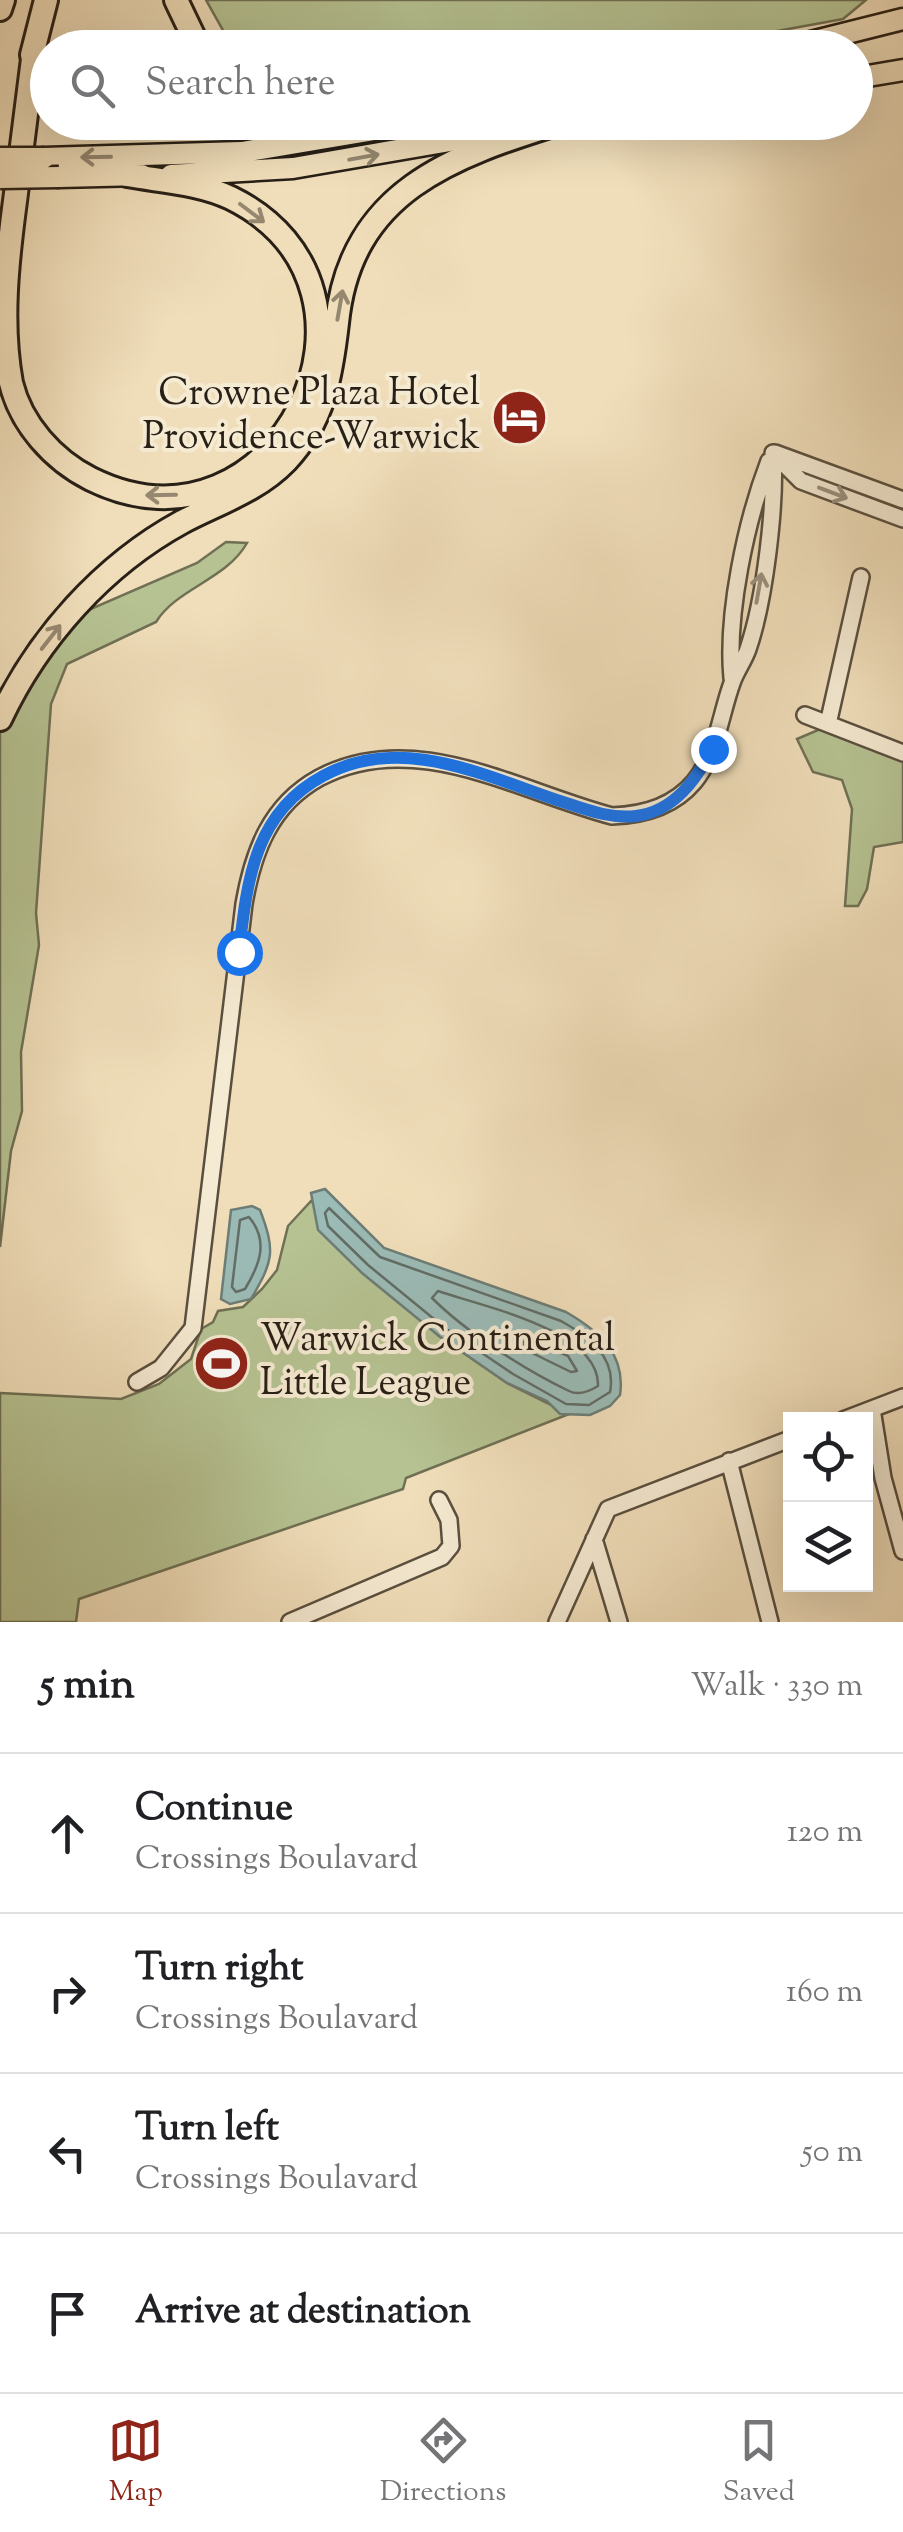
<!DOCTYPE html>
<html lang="en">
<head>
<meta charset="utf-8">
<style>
  body { margin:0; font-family:"Sorts Mill Goudy",serif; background:#f6f6f6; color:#202124 }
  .controls { position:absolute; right:30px; bottom:30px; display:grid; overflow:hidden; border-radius:0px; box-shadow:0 10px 40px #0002 }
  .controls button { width:90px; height:90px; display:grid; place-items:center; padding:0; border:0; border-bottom:2px solid #e0e0e0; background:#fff; color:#202124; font:50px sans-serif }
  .stop { position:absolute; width:30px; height:30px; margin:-22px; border:8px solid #1a73e8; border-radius:50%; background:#fff }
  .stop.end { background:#1a73e8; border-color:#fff; box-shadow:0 2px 10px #0008 }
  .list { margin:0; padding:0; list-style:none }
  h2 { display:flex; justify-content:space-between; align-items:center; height:130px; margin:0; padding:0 40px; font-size:42px }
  h2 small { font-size:32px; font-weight:400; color:#757577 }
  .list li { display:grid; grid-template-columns:65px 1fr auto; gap:30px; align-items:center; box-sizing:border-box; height:160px; padding:0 40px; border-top:2px solid #e0e0e0 }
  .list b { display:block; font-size:38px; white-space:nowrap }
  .list p { margin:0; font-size:32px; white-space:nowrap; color:#757577 }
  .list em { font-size:32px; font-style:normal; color:#757577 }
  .icon { flex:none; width:55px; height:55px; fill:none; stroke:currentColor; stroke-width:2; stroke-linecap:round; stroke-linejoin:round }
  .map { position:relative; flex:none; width:903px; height:1622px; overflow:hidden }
  .search { position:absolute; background:#fff; box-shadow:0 10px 40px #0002; left:30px; right:30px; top:30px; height:110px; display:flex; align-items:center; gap:25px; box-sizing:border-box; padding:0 35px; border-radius:55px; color:#757577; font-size:38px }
  .sheet { height:770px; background:#fff }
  nav { display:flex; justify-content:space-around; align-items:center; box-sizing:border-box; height:140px; border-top:2px solid #e0e0e0; background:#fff; font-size:28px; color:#757577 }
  nav a { display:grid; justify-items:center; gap:5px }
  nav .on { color:#8f2418 }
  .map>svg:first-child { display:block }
</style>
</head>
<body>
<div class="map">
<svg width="903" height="1622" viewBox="0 0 903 1622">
  <rect width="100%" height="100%" fill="#f0deba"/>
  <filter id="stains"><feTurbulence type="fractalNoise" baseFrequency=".002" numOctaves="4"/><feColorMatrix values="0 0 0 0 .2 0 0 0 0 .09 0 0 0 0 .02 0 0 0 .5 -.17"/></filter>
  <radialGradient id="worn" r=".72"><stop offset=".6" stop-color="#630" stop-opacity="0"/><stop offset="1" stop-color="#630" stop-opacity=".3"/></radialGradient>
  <path fill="#b6c292" stroke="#6f7054" stroke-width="2.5" d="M206 0H866L843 19 690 47 233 48Z
    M226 542 247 543C226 580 177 588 156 622L67 664 51 704 36 913 39 945 21 1052 22 1111 11 1151 0 1247V730L70 618 197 563Z
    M832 724 903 752V842L874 847 867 889 858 906H845L852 809 842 780 813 772 797 739Z
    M311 1201 439 1336 507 1383 569 1414 406 1478 403 1489 79 1599 76 1622H0V1393L121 1399 159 1384 191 1359 201 1329 213 1322 218 1311 243 1307 262 1289 277 1270 288 1226Z"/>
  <path fill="#9bbbb6" stroke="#6d7d76" stroke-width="2.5" d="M325 1189 384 1248 566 1312C599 1331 626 1354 620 1395L610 1406 590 1415 560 1414 547 1401 507 1383 439 1336 362 1273 318 1230 311 1193Z
    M252 1206 260 1210C276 1252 273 1261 251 1299L230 1304 221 1299 231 1210Z"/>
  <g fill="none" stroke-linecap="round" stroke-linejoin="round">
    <path stroke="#626d66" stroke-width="2.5" d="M329 1208 380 1257 561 1321C588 1336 617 1357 610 1392L589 1405 566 1404 513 1374 445 1328 368 1265 328 1226 325 1213Z
      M249 1217C269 1241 260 1264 245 1289L236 1292 232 1287 240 1220Z
      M438 1291C481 1306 600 1330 598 1386 590 1391 579 1396 569 1391 525 1370 466 1332 432 1298Z
      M529 1339 568 1356 577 1371 571 1372 528 1351 522 1343Z"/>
    <defs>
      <path id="minor" d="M773 453 801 481 903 519
        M775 453 903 500
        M732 678C726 615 746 521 769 461
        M805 715 903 753
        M828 724 861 577
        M137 1382 161 1368 193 1328 244 904C253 852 270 805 319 778 414 727 517 791 612 816 643 815 673 807 694 782 717 754 720 716 732 683 736 671 744 661 748 649 765 599 776 505 773 453
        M872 1409 883 1478 903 1551
        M843 1420 903 1397
        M729 1461 770 1622
        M594 1539 619 1622
        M290 1622 442 1557 451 1546 449 1520 439 1500
        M557 1622 608 1509 790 1439"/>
      <path id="major" d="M787 48 903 19
        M856 78 903 70
        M44 158 242 152 422 122
        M171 175 293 168 513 130
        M59 177 142 175"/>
      <path id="highway" d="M176 0 199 48
        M0 9 3 0
        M35 43C28 96 22 149 15 201 7 261 0 323 11 383 21 424 53 460 91 479 277 571 415 289 231 198 200 183 161 181 127 175
        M32 55 46 0
        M307 122H401
        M0 719C38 638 103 565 182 522 218 503 257 491 286 461 324 421 331 375 337 323 350 191 452 156 562 122"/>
    </defs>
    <use href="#minor" stroke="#5a4f3f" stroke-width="20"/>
    <use href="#major" stroke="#281f16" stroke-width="25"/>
    <use href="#highway" stroke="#281f16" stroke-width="28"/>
    <use href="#minor" stroke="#f5ead2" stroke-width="15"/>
    <use href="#major" stroke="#f0deba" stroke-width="20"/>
    <use href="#highway" stroke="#f0deba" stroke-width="22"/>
    <defs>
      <path id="major-bridge" d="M0 158H44
        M0 178 59 177"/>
    </defs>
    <use href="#major-bridge" stroke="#281f16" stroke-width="25" stroke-linecap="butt"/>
    <use href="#major-bridge" stroke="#f0deba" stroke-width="20"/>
  </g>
  <defs><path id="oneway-shaft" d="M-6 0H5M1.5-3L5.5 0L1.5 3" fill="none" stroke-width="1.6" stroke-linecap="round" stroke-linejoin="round" transform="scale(2.5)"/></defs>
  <g stroke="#968870">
    <use href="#oneway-shaft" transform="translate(96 157) rotate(179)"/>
    <use href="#oneway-shaft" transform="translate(364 157) rotate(-10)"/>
    <use href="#oneway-shaft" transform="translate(252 213) rotate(37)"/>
    <use href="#oneway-shaft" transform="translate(340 305) rotate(-80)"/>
    <use href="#oneway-shaft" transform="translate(161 495) rotate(179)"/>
    <use href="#oneway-shaft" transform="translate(51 637) rotate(-52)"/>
  </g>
  <g stroke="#998f7d">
    <use href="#oneway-shaft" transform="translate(833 493) rotate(21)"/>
    <use href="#oneway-shaft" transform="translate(759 588) rotate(-80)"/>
  </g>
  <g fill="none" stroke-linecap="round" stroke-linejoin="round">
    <path stroke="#1a73e8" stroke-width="12" d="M239 952C247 881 254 813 323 776 402 733 484 776 563 802 587 810 611 819 636 816 675 811 696 779 713 749"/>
  </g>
  <defs>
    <symbol id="hotel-disc" viewBox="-11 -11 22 22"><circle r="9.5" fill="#8f2418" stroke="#f5ead2"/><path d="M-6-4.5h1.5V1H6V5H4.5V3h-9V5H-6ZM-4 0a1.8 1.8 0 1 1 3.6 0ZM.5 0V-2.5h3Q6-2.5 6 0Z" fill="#fff"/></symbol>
    <symbol id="stadium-disc" viewBox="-11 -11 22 22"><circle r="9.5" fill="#8f2418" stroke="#f5ead2"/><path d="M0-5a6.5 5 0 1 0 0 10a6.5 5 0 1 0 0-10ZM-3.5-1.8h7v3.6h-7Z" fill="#fff"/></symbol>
  </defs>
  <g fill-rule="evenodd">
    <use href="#hotel-disc" x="488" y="386" width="63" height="63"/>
    <use href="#stadium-disc" x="190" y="1332" width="63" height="63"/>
  </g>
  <g text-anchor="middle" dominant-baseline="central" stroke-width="8" stroke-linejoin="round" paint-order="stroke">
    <g font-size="38" fill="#281f16" stroke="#f5ead2" text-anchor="end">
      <text x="480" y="395">Crowne Plaza Hotel<tspan x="480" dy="44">Providence-Warwick</tspan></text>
      <text x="260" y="1341" text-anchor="start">Warwick Continental<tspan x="260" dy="44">Little League</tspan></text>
    </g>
  </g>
  <rect width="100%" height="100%" filter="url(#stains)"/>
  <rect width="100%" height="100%" fill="url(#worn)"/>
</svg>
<div class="controls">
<button><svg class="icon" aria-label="locate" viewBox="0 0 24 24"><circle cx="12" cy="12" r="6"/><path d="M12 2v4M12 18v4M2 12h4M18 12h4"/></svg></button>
<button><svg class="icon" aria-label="layers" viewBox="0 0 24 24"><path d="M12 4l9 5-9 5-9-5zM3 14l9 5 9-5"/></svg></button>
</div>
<div class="stop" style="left:239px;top:952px"></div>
<div class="stop end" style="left:713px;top:749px"></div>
<div class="search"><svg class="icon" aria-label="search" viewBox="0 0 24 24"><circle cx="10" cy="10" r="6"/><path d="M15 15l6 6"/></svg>Search here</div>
</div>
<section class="sheet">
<h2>5 min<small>Walk · 330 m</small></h2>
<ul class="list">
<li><svg class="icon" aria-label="ahead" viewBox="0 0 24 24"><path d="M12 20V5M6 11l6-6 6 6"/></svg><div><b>Continue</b><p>Crossings Boulavard</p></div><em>120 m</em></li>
<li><svg class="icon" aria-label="right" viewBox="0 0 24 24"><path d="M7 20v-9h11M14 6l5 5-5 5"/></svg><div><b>Turn right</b><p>Crossings Boulavard</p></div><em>160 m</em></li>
<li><svg class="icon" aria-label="left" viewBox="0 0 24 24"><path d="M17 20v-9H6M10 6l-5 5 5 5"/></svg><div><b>Turn left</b><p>Crossings Boulavard</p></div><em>50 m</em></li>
<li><svg class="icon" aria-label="arrive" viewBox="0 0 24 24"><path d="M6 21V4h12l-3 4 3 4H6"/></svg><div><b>Arrive at destination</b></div></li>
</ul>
</section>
<nav>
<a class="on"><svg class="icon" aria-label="map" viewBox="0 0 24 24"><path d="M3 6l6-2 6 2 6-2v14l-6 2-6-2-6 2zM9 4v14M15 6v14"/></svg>Map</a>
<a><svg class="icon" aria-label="directions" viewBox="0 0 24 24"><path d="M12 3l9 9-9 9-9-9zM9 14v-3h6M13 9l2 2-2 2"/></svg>Directions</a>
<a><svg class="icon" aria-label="saved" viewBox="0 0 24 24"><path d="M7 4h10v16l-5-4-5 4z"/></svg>Saved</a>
</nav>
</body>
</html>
